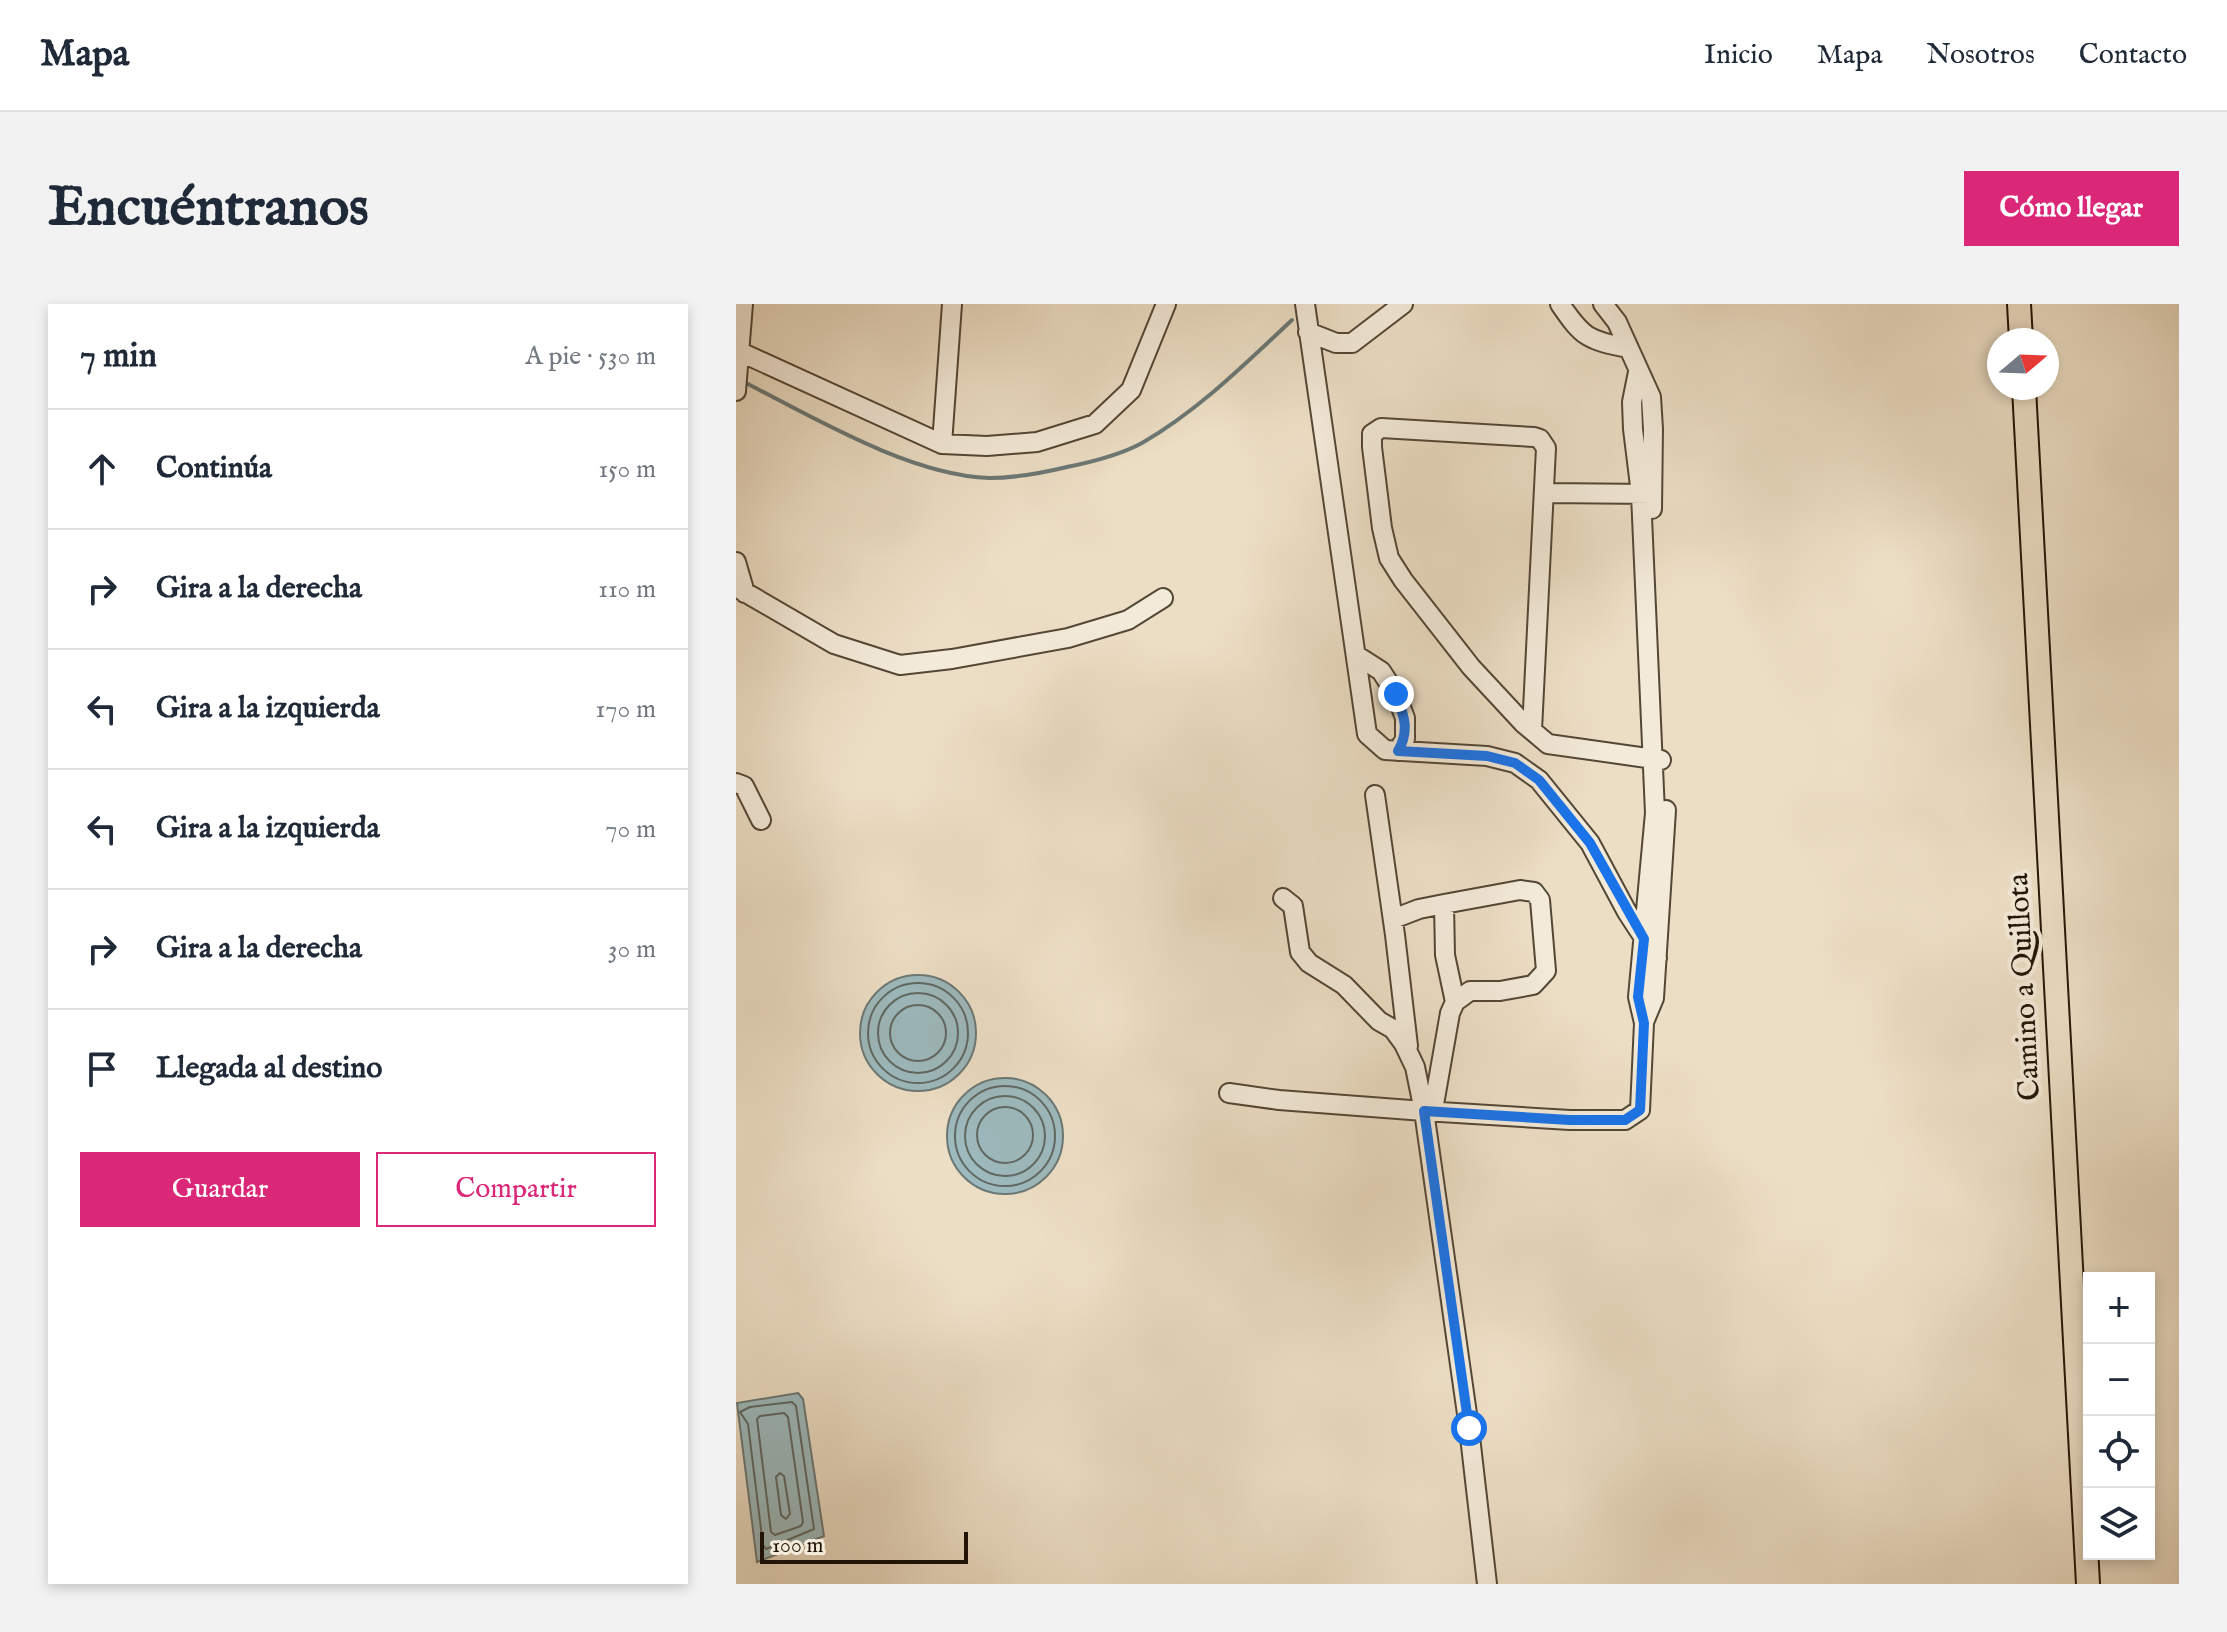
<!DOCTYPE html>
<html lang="es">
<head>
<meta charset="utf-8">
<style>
  body { margin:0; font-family:"IM FELL English",serif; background:#f2f2f3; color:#1f2937 }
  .controls { position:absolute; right:24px; bottom:24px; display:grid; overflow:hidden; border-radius:0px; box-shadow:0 4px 12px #0003 }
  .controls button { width:72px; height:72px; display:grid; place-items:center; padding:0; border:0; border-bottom:2px solid #e0e1e3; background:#fff; color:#1f2937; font:40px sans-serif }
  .compass { position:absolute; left:1251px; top:24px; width:72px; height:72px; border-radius:50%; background:#fff; box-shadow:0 4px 12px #0003; rotate:71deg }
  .scale { position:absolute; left:24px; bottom:20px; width:208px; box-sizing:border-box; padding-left:8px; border:4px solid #221507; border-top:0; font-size:22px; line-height:28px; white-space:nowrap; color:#221507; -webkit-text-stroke:6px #f3ead9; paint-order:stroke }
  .stop { position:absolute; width:24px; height:24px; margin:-18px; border:6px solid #1a73e8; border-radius:50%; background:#fff }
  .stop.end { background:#1a73e8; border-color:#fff; box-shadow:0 2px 8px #0008 }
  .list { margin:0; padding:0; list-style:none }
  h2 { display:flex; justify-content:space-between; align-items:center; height:104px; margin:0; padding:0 32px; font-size:34px }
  h2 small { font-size:26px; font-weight:400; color:#747a83 }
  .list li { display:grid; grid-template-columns:52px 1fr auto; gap:24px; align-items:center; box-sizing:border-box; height:120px; padding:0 32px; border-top:2px solid #e0e1e3 }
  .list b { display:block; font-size:30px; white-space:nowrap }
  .list em { font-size:26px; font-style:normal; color:#747a83 }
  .actions { display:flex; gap:16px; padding:24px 32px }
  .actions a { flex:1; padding:18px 0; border:2px solid #db2777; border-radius:0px; text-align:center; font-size:28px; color:#db2777 }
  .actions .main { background:#db2777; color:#fff }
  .icon { flex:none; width:44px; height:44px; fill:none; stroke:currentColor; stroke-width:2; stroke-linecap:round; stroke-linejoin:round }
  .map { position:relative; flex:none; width:1443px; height:1280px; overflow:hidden; border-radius:0px }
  header { display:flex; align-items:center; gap:48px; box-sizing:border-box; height:112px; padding:0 40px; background:#fff; border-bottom:2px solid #e0e1e3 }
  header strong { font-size:38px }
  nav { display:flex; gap:44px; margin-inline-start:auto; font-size:28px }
  .intro { display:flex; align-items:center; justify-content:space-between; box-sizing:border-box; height:192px; padding:0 48px }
  h1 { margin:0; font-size:56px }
  .button { padding:20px 36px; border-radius:0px; background:#db2777; color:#fff; font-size:28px; font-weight:700 }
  main { display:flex; gap:48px; padding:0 48px }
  aside { flex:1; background:#fff; border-radius:0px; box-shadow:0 4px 12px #0003 }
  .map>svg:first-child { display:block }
</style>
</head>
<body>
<header>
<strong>Mapa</strong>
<nav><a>Inicio</a><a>Mapa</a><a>Nosotros</a><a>Contacto</a></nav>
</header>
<div class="intro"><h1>Encuéntranos</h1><a class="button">Cómo llegar</a></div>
<main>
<aside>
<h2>7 min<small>A pie · 530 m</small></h2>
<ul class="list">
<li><svg class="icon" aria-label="ahead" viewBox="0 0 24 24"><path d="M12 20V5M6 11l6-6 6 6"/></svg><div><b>Continúa</b></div><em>150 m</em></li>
<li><svg class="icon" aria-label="right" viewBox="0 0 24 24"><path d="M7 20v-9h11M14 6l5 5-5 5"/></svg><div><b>Gira a la derecha</b></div><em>110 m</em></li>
<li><svg class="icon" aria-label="left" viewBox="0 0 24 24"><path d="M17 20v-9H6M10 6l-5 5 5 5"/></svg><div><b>Gira a la izquierda</b></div><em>170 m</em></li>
<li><svg class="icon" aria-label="left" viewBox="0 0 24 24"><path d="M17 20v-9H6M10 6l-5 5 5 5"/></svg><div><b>Gira a la izquierda</b></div><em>70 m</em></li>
<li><svg class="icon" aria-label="right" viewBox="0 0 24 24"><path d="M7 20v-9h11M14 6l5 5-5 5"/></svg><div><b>Gira a la derecha</b></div><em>30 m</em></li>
<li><svg class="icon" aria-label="arrive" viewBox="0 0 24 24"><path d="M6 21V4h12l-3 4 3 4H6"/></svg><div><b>Llegada al destino</b></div></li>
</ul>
<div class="actions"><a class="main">Guardar</a><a>Compartir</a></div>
</aside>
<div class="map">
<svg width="1443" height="1280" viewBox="0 0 1443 1280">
  <rect width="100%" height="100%" fill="#ecdec5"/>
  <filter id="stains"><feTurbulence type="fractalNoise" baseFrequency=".0025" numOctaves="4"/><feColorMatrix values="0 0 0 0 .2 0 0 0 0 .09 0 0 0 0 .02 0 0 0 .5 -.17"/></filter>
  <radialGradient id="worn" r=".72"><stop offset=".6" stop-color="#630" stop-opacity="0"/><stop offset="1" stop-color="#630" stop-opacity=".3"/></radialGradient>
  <path fill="#9dbabe" stroke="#6c7875" stroke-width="2" d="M124 729a58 58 0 1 1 116 0a58 58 0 1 1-116 0Z
    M211 832a58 58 0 1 1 116 0a58 58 0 1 1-116 0Z
    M62 1089 67 1095 88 1232 21 1258 1 1099Z"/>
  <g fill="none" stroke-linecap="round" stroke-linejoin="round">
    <path stroke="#606862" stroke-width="2" d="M132 729a50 50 0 1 1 100 0a50 50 0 1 1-100 0Z
      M142 729a40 40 0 1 1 80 0a40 40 0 1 1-80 0Z
      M154 729a28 28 0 1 1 56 0a28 28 0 1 1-56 0Z
      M219 832a50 50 0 1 1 100 0a50 50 0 1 1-100 0Z
      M229 832a40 40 0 1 1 80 0a40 40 0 1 1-80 0Z
      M241 831a28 28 0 1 1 56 0a28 28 0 1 1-56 0Z
      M56 1098 60 1102 78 1225 30 1245 27 1241 12 1120 4 1108 14 1103Z
      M48 1109 52 1113 67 1218 65 1222 39 1231 35 1228 21 1115 24 1112Z
      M44 1169 48 1172 54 1210 50 1215 45 1211 40 1173Z"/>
    <path stroke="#6c7875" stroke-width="4" d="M6 77C77 113 173 171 253 174 280 174 306 169 331 163 356 158 384 151 406 139 462 107 510 59 556 16"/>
    <defs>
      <path id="minor" d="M569 0 631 430 649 446 751 452 779 459 803 476 854 539 891 608 921 654
        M824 0C847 34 852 36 892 44
        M867 0 881 18 915 93 917 125 916 205
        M572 28 600 39H616L667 0
        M0 46 206 140 251 142 301 138 359 120 395 86 430 0
        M0 87 7 0
        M206 140 216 0
        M810 189 915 190
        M0 258 9 289
        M0 283 98 340 164 361 216 355 332 334 392 316 427 294
        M620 351 645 367 660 390 669 414V435L662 447
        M796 426 810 144 804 135 798 133 645 124 636 130V143L646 224 653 254 667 276 735 363 787 419 812 440 925 456
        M0 479 8 482 25 516
        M639 491 659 631 672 742
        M657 615 683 605 708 600
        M908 718 918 694 930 506
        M493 789 543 796 688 807 679 763 668 740 657 725 643 717 608 681 573 659 564 648 557 602 547 594
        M697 806 714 709 719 698 734 687H764L797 681 810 667 804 596 798 588 784 586 708 600 709 651 719 698
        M751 1280 733 1124 688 807 834 816H889L904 806 908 719 902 693 919 509 905 190 897 125 896 98 902 68"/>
      <path id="major" d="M1283 0 1285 36
        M1288 84 1352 1280"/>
    </defs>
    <use href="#minor" stroke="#544736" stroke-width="22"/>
    <use href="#major" stroke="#221507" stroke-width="26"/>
    <use href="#minor" stroke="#f3ead9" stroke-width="18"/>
    <use href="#major" stroke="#ecdec5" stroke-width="22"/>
  </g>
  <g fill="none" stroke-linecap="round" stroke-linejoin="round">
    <path stroke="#1a73e8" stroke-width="10" d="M660 390C668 411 674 427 662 447L751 452 779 459 803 476 854 539 908 635 902 693 908 719 904 806 889 816H834L688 807 733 1124"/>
  </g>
  <g text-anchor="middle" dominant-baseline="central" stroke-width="8" stroke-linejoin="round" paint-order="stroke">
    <g font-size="30" fill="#221507" stroke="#f3ead9">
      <text transform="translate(1289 683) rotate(-93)">Camino a Quillota</text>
    </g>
  </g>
  <rect width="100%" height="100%" filter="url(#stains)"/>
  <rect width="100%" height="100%" fill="url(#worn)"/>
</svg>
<div class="controls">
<button>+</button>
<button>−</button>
<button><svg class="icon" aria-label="locate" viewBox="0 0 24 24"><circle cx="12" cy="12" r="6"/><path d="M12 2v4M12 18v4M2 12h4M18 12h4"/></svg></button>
<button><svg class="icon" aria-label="layers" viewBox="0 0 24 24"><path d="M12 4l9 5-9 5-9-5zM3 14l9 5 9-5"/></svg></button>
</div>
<svg class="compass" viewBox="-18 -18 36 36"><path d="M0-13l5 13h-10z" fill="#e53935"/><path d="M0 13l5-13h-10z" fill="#747a83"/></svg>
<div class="scale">100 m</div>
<div class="stop" style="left:733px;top:1124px"></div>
<div class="stop end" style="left:660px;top:390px"></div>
</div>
</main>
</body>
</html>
